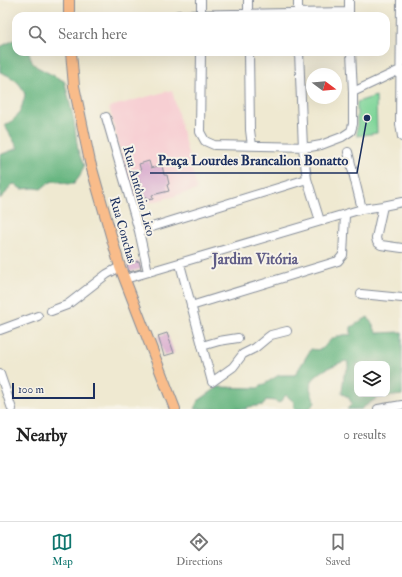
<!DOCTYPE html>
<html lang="en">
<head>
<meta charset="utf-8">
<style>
  body { margin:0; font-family:"IM FELL Double Pica",serif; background:#f6f6f6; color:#222 }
  .controls { position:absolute; right:12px; bottom:12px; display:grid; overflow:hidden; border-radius:8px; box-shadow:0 4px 16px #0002 }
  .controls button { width:36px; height:36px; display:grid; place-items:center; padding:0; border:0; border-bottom:1px solid #e0e0e0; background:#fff; color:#222; font:20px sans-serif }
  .compass { position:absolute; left:306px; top:68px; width:36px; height:36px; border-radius:50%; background:#fff; box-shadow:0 4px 16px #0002; rotate:106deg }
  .scale { position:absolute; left:12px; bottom:10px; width:83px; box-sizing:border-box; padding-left:4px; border:2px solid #1b2f5e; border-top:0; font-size:11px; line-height:14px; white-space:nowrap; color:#1b2f5e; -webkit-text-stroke:3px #f7f3e8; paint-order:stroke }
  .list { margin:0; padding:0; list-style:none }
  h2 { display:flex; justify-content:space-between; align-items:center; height:52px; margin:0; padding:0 16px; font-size:17px }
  h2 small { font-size:13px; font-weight:400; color:#767676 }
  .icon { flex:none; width:22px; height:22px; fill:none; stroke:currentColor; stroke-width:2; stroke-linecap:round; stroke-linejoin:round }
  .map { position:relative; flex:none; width:402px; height:409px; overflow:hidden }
  .search { position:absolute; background:#fff; box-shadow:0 4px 16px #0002; left:12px; right:12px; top:12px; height:44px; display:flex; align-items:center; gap:10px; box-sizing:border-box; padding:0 14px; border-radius:12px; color:#767676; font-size:15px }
  .sheet { height:112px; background:#fff }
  nav { display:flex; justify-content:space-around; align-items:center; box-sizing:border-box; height:56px; border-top:1px solid #e0e0e0; background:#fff; font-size:11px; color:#767676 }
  nav a { display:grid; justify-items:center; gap:2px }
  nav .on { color:#0f766e }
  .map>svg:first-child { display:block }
</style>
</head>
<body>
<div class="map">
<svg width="402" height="409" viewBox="0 0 402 409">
  <rect width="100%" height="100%" fill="#f7f3e8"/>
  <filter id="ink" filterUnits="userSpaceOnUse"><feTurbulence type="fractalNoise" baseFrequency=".025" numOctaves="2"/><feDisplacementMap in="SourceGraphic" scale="8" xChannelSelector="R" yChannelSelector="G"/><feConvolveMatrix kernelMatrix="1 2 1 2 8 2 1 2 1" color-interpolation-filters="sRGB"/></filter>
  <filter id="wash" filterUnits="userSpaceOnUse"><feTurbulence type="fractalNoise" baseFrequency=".012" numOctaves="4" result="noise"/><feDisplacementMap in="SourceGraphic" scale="16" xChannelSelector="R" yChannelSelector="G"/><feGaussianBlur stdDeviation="0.9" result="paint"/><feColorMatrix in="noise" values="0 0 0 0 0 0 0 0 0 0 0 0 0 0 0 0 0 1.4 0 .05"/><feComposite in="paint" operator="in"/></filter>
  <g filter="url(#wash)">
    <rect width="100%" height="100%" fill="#efe9d1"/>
    <path fill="#f7cfd3" d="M172 90 197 190 134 207 109 107Z"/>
    <path fill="#7fd599" stroke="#4d827c" d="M376 96 377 133 357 136V102Z"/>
    <path fill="#67b681" stroke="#417270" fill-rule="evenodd" d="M16 39V52H29L32 62 37 67 64 81 65 83 74 121 78 151 84 166 80 176 74 184C57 185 58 174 41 189L35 188 21 189 15 184 11 185 6 193 0 199V155L18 148 5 126C19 117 21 111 25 95 22 83 11 76 0 72V47Z
      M368 317 377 333 402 332V395L377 398 361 409H347L352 404 349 398 342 393 344 375 348 368V362L346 361C335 364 310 374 310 388 311 393 314 398 315 403L309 409H294V402L286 395 279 403 275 401 266 400 263 405 248 407 246 409H194L198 401 218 387 258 388 279 375H295L311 349C326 352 323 345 332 339 337 336 345 334 351 335V327ZM357 364H387V394H357Z"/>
    <g id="blocks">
      <path fill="#daaecf" d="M149 161 151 168 162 165 164 175H167L169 184 167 185 169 191 152 195 153 199 147 200 146 198H143L139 180H137L135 173 141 171 139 164Z
        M139 261 141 269 129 272 127 264Z
        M167 333 174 353 164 356 158 336Z"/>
    </g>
  </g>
  <g filter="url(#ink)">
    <use href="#blocks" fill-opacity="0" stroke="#858c98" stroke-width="1"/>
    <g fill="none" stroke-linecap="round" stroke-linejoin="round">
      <defs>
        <path id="minor" d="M201 0V16
          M248 0V16
          M298 0V16
          M349 0V15
          M401 0 400 124 402 137
          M178 15 349 12
          M201 52 200 132 205 141 214 145 310 147 321 145 342 137 351 131 353 124V92L351 52
          M249 52 250 130 252 146
          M299 52 303 148 307 179 320 221
          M353 92 402 69
          M106 117 139 231 148 272
          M348 152 362 209
          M402 202 383 206 376 238 377 242 381 245 402 248
          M139 231 307 179
          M180 264 212 382 233 367 243 354 255 348 267 338 271 335 287 331
          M125 279 362 209 383 206
          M361 294 402 298
          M191 306 338 261 343 255 345 215
          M51 311 67 305 107 274 120 267
          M0 330 38 316
          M202 346 219 341 238 338
          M0 374 12 409
          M378 409 402 405"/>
        <path id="major" d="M69 0V16
          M71 52 74 86 90 162 120 267 175 409"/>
      </defs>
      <use href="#minor" stroke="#858c98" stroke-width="10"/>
      <use href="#major" stroke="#858c98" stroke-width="12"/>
      <use href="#minor" stroke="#fff" stroke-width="8"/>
      <use href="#major" stroke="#f9bc8a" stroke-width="10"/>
    </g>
  </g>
  <g text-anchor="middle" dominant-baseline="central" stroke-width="4" stroke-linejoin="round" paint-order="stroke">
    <g font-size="13" fill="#1b2f5e" stroke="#f7f3e8">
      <text transform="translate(139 191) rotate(75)">Rua Antônio Lico</text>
      <text transform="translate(123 230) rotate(74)">Rua Conchas</text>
    </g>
    <g font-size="15" font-weight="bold" fill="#5e5b86" stroke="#f7f3e8">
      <text x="255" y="259">Jardim Vitória</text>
    </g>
  </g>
  <path fill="none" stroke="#1b2f5e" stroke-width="1.5" d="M367 118L357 173H150"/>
  <circle fill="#1b2f5e" stroke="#f7f3e8" stroke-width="1.5" cx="367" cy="118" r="4"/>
  <g font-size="14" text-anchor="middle" font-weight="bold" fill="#1b2f5e" stroke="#f7f3e8" stroke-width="4" stroke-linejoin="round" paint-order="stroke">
    <text x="253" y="165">Praça Lourdes Brancalion Bonatto</text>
  </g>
</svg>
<div class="controls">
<button><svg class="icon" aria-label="layers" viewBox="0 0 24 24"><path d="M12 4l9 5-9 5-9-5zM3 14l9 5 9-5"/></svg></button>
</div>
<svg class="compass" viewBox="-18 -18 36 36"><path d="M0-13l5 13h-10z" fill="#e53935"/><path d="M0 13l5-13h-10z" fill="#767676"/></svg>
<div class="scale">100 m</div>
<div class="search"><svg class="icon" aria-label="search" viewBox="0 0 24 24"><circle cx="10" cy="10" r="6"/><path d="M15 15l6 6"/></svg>Search here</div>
</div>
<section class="sheet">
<h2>Nearby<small>0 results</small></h2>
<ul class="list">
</ul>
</section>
<nav>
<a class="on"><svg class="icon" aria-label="map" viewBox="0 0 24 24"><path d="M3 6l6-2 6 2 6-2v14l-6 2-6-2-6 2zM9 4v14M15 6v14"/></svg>Map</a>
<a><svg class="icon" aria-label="directions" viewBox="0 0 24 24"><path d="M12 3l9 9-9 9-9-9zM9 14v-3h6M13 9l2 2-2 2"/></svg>Directions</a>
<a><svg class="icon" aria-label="saved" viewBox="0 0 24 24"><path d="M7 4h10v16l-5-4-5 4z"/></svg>Saved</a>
</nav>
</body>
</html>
